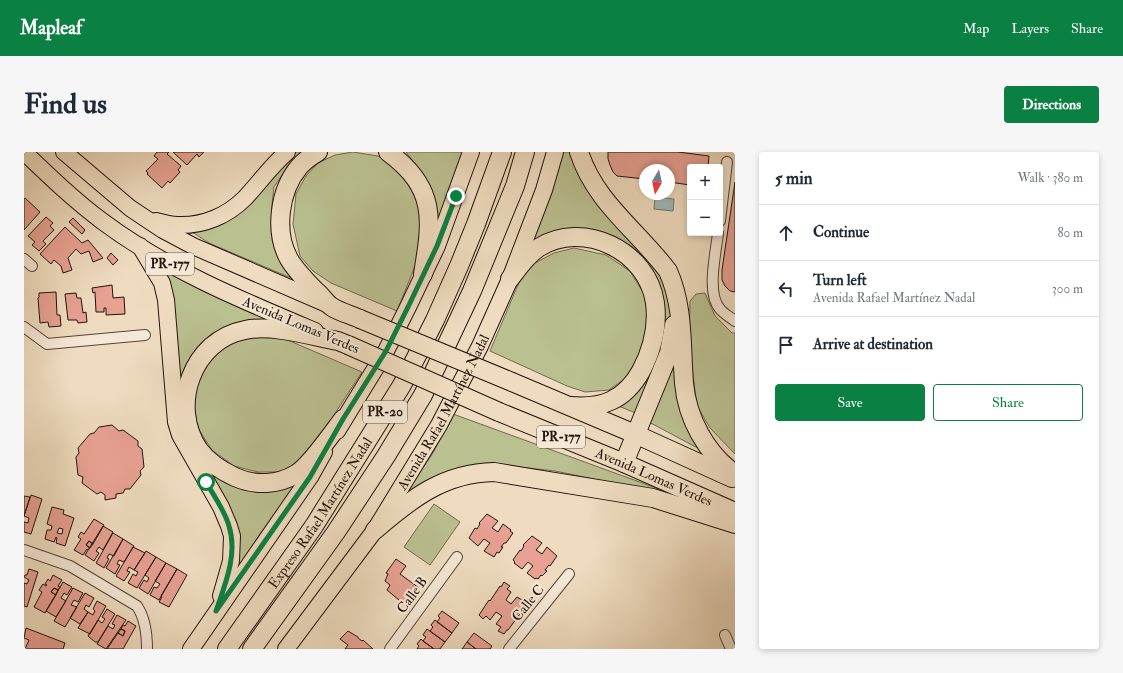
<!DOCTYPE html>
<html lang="en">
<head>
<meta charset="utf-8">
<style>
  body { margin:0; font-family:"IM FELL Double Pica",serif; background:#f6f6f7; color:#1f2937 }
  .controls { position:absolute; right:12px; top:12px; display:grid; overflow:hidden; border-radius:4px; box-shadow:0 2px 6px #0003 }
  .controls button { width:36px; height:36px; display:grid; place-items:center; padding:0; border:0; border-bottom:1px solid #e0e1e3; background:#fff; color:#1f2937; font:20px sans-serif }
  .compass { position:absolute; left:615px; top:12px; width:36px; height:36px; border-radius:50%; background:#fff; box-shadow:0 2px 6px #0003; rotate:189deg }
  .stop { position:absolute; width:12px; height:12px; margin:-9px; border:3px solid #0b8043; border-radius:50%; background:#fff }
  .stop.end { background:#0b8043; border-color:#fff; box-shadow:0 1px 4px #0008 }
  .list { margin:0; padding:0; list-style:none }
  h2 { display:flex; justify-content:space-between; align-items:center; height:52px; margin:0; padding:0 16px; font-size:17px }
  h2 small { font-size:13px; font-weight:400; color:#747a83 }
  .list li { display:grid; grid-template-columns:26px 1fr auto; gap:12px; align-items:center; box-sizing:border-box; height:56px; padding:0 16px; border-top:1px solid #e0e1e3 }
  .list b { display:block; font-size:15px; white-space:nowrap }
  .list p { margin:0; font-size:13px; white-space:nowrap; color:#747a83 }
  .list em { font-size:13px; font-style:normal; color:#747a83 }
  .actions { display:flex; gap:8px; padding:12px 16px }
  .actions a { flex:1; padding:9px 0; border:1px solid #0b8043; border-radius:4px; text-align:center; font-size:14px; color:#0b8043 }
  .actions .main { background:#0b8043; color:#fff }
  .icon { flex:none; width:22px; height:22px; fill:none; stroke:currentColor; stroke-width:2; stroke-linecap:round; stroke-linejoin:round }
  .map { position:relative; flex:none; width:711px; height:497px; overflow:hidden; border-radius:4px }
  header { display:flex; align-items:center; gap:24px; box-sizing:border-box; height:56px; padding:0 20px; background:#0b8043; color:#fff }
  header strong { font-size:19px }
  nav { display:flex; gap:22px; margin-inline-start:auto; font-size:14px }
  .intro { display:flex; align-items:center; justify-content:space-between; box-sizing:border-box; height:96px; padding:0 24px }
  h1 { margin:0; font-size:28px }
  .button { padding:10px 18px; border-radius:4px; background:#0b8043; color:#fff; font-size:14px; font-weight:700 }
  main { display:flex; gap:24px; padding:0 24px }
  aside { flex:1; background:#fff; border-radius:4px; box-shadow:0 2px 6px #0003 }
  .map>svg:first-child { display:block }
</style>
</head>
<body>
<header>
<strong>Mapleaf</strong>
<nav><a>Map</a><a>Layers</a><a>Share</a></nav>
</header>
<div class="intro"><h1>Find us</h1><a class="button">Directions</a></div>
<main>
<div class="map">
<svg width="711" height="497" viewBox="0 0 711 497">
  <rect width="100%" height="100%" fill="#efdcc0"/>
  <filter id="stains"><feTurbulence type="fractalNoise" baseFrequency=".005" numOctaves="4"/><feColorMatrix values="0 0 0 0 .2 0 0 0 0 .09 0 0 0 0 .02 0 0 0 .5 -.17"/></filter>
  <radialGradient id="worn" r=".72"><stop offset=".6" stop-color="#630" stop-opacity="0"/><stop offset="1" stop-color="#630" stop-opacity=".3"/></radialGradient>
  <path fill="#bbc091" stroke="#6e6a4e" d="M269 0H280L270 8 260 20 250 35 248 52V70L274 129 185 91 168 80 182 78 199 72 219 56Z
    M329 0 354 4 376 19 399 53 397 99 373 159 307 131 289 119 276 104 269 72 272 42 282 24 294 11 311 3Z
    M382 0H439L409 90 408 40 400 24Z
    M537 0H550L641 124 648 167 614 262 592 253 639 151 633 125 620 109 531 79 508 89Z
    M550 96 582 103 606 119 620 142 624 165 619 191 610 220 585 238 561 240 543 234 466 199 496 128 511 111 530 101Z
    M142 118 256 171 230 168 211 171 195 179 177 191 163 211 154 230 147 135Z
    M681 141 691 164 708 181H711V302L686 276 673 254 665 192 666 149 672 142Z
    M224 183H252L338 220 282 306 272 313 255 320H234L210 314 188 298 173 275 170 252 173 228 185 206 200 193Z
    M653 189 683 301 623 269Z
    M429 262 643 340V342L531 319 479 313 380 343 409 301Z
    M177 308 195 323H279L215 418 211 415Z
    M410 352 436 370 406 413 380 395Z"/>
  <path fill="#9eb9bc" stroke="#6c7775" d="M631 45 650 47 649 59 630 57Z"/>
  <path fill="#e8a193" stroke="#21130a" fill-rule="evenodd" d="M133 0H145L143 2 157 14 154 18 156 20 146 31 144 29 138 36 123 22 124 21 122 19 134 7 130 4Z
    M149 0H180L175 5 173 2 163 13Z
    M584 0H654L685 4 684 15H666V33L645 30V18H621V27L593 24 589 20 586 13 584 7Z
    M711 30V140L706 139 701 134 698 128V118Z
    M1 46 16 60 0 78V47Z
    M22 65 29 71 26 74 30 78 19 89 22 92 15 99 8 93 11 90 4 84Z
    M49 66 61 78 58 82 45 70Z
    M41 75 58 91 64 88 79 106 69 110 65 99 57 102 52 97 44 106 48 118 39 121 37 114 30 108 27 112 16 102Z
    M87 101 94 108 89 113 83 106Z
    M88 133 89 146 100 145 101 162 82 163V156H80V160H72L71 140 69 141 68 136Z
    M32 140 33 163H36L37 174 25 175 24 170 16 171 14 146 15 145V141Z
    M52 141 53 146H57L59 161 62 160 63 170 54 171 53 168H44L41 142Z
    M88 273 95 279 99 278 114 289V294L118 297 120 315 116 319 117 323 106 337H101L99 341 92 342V346L81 348V343L77 340 73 342 58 331 59 325 54 323 52 305 55 301 54 296 66 282 70 281 75 275Z
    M7 343 18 347 7 382 0 380V370L4 371 5 366 0 364Z
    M0 344 6 345 0 364Z
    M28 355 40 358 39 362 50 366 41 394 32 391 33 386 32 385 30 390 21 387 23 378H27L28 374 23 372ZM35 376 39 377 38 382 33 381Z
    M463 362 474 369 468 376 474 380 479 372 487 378 486 379 489 381 482 391H480L477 395H479L475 401 473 400 470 405 460 399 466 391 460 387 454 394 445 386 451 376 453 377 456 372 455 371Z
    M70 367 80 373 69 392 65 389 62 393 66 396 64 398 63 397 59 403 50 398 57 387 54 385 57 380 60 382Z
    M79 374 89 380 79 398 75 395 72 399 75 401 70 409 61 403Z
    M89 381 99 387 90 404 85 402 83 406 85 407 80 416 72 411Z
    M508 384 518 391 512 398 518 402 523 395 533 404 526 414 525 413 521 418 523 419 518 424 517 423 514 427 512 426 511 427 503 421 509 414 504 410 498 417 490 411 491 410 489 408 496 398 497 399 500 394 499 393Z
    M99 387 110 394 100 410 95 408 93 412 96 413 91 422 82 416Z
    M65 389 69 392 66 396 62 393Z
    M109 395 121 401 110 418 105 415 103 419 106 420 100 429 92 424Z
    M122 399 132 405 113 436 104 431 109 422 112 424 114 420 110 418Z
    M132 405 142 411 124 442 115 436 120 428 123 430 125 426 121 423Z
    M372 407 382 414 376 422 395 436 382 454 363 438 366 433 361 429 364 422 362 421Z
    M142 411 153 417 135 448 126 443 130 435 133 436 136 432 131 429Z
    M5 417 14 420 3 455 0 454V431L3 432 5 428 0 425 1 423H3Z
    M153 417 163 423 145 455 135 450 138 445 137 444Z
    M29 423 38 428 34 434 36 435 34 438 30 436 27 440 32 443 21 461 10 455 18 440 15 438 19 432 22 434 23 433 21 432 24 427 26 429Z
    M39 430 48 435 43 443 40 441 37 446 42 449 32 465 22 459Z
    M480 430 486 434 483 437 487 440 482 448 487 452 493 445 498 448 500 445 505 450 484 478H483L480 482 474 479 477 475 472 472 478 464 472 460 466 468 462 464 459 467 455 463 465 448 466 449 476 434 477 435Z
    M30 436 34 438 32 443 27 440Z
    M49 436 59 441 54 450 50 448 47 453 53 455 41 475 30 469Z
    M61 441 70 446 65 455 62 453 60 457 64 460 56 472 46 466Z
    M73 449 82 454 66 482 54 476 64 460 69 463 71 459 69 457Z
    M83 457 91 462 74 490H71L64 484 74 468 78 471 81 467 78 465Z
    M418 459 435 471 428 481 413 470 416 466 414 464Z
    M93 463 102 468 82 497 73 492 84 474 89 477 91 473 88 472Z
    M411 468 428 481 421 490 406 479 409 475 407 473Z
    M104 469 112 474 99 497H83L94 481 99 484 101 479 97 477 99 473 101 474Z
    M2 476 41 491 39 497H1L5 488 0 486Z
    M97 477 101 479 99 484 94 481Z
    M403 477 421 490 416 497H410L399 489 402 485 399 483Z
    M324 479 334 485V486L338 489 339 488 349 497H321L324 493 316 487Z
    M450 481 468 494 466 497H452L443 490Z
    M397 487 399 489 410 497H393L395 494 393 492Z
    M443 490 452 497H438Z"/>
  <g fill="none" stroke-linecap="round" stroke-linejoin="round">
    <defs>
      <path id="street" d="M696 69 703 10
        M694 81C692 101 682 141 696 157 700 162 706 165 711 169
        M0 107 8 114
        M0 175 23 192 121 183
        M0 398 46 414 113 454C121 466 123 482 123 497
        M701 483 707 497
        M366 497 433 405
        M485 497 545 422"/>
      <g id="primary">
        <path d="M0 0C25 24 50 48 78 69 142 117 217 148 291 179"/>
        <path d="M40 0 106 56 139 78 169 94 305 153"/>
        <path d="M132 69C139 71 147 73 154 73 179 74 203 64 221 46 235 31 247 14 263 0"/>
        <path d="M116 94 138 131 142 148 152 270 156 283 197 355 205 374 208 384 207 409 197 444"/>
        <path d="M313 279 362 199 385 153 413 94 447 0"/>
        <path d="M167 497 286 325 300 300"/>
        <path id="s1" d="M262 497 351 378 415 273 456 194 486 127 520 38 531 0"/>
      </g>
      <g id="highway">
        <path d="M294 0C287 4 280 9 275 15 255 39 250 80 265 107 272 119 283 130 293 140 298 144 302 151 308 155 316 160 327 163 336 167"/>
        <path d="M364 0C413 36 408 68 399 122"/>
        <path d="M555 0C571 50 613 78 644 119 660 155 657 192 660 231 663 266 682 301 711 322"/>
        <path d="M486 127C494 116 502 104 514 96 559 67 624 99 631 151 634 174 628 198 617 219 601 248 578 257 546 254"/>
        <path d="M488 230 611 282 708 326"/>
        <path id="s2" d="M475 260 600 311 711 360"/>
        <path d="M319 267C309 280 285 315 272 322 254 333 231 334 211 325 198 319 184 310 175 298 145 254 168 188 221 178 248 172 287 184 314 189L324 193"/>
        <path d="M600 311 645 201 650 173"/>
        <path d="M351 378C388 346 420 321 470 320L629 346 711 372"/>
        <path id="s3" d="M203 497 290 374 378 233 411 168 435 114 452 72 478 0"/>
        <path d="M228 497 312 380 362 304 399 243 448 139 491 34 501 0"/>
      </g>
    </defs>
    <use href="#street" stroke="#544538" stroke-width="12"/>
    <use href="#primary" stroke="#21130a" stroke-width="18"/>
    <use href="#highway" stroke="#21130a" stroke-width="20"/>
    <use href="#street" stroke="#f5e8d6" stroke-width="10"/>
    <use href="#primary" stroke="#efdcc0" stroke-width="16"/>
    <use href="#highway" stroke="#efdcc0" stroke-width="18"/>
    <defs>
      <path id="highway-bridge" d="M336 167 488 230
        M324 193 475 260"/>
    </defs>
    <use href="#highway-bridge" stroke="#21130a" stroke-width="20" stroke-linecap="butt"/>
    <use href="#highway-bridge" stroke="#efdcc0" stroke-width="18"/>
  </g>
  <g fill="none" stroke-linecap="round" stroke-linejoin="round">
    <path stroke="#0b8043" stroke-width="5" d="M182 330C190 344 201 359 205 374 214 402 201 433 192 459L286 325 319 267 362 199 385 153 413 94 432 44"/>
  </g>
  <g text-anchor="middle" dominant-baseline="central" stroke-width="4" stroke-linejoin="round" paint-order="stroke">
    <g fill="#f5e8d6" stroke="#615347" stroke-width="1">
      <rect x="122" y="101" width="48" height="22" rx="3"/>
      <rect x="339" y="249" width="44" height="22" rx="3"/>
      <rect x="513" y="274" width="48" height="22" rx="3"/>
    </g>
    <g font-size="13" font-weight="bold" fill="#21130a">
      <text x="146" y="112">PR-177</text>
      <text x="361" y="260">PR-20</text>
      <text x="537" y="285">PR-177</text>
    </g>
    <g font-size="14" fill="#21130a" stroke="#f5e8d6">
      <text transform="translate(277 173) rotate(23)">Avenida Lomas Verdes</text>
      <text stroke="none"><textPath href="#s1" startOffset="285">Avenida Rafael Martínez Nadal</textPath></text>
      <text stroke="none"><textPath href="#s2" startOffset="168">Avenida Lomas Verdes</textPath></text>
      <text stroke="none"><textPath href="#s3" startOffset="165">Expreso Rafael Martínez Nadal</textPath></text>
      <text transform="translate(388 443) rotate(-54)">Calle B</text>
      <text transform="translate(504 451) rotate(-51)">Calle C</text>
    </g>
  </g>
  <rect width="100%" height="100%" filter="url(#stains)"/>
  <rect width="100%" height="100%" fill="url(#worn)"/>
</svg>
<div class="controls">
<button>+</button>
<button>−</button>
</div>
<svg class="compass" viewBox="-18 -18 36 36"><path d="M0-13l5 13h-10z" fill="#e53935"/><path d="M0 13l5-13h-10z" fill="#747a83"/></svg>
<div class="stop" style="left:182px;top:330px"></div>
<div class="stop end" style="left:432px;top:44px"></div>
</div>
<aside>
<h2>5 min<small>Walk · 380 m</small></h2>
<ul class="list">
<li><svg class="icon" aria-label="ahead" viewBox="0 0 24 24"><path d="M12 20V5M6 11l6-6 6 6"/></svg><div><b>Continue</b></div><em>80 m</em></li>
<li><svg class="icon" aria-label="left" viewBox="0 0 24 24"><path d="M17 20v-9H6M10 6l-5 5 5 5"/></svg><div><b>Turn left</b><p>Avenida Rafael Martínez Nadal</p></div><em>300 m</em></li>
<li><svg class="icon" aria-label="arrive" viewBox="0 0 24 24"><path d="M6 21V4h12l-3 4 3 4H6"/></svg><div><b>Arrive at destination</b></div></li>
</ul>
<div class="actions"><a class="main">Save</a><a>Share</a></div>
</aside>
</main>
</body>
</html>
